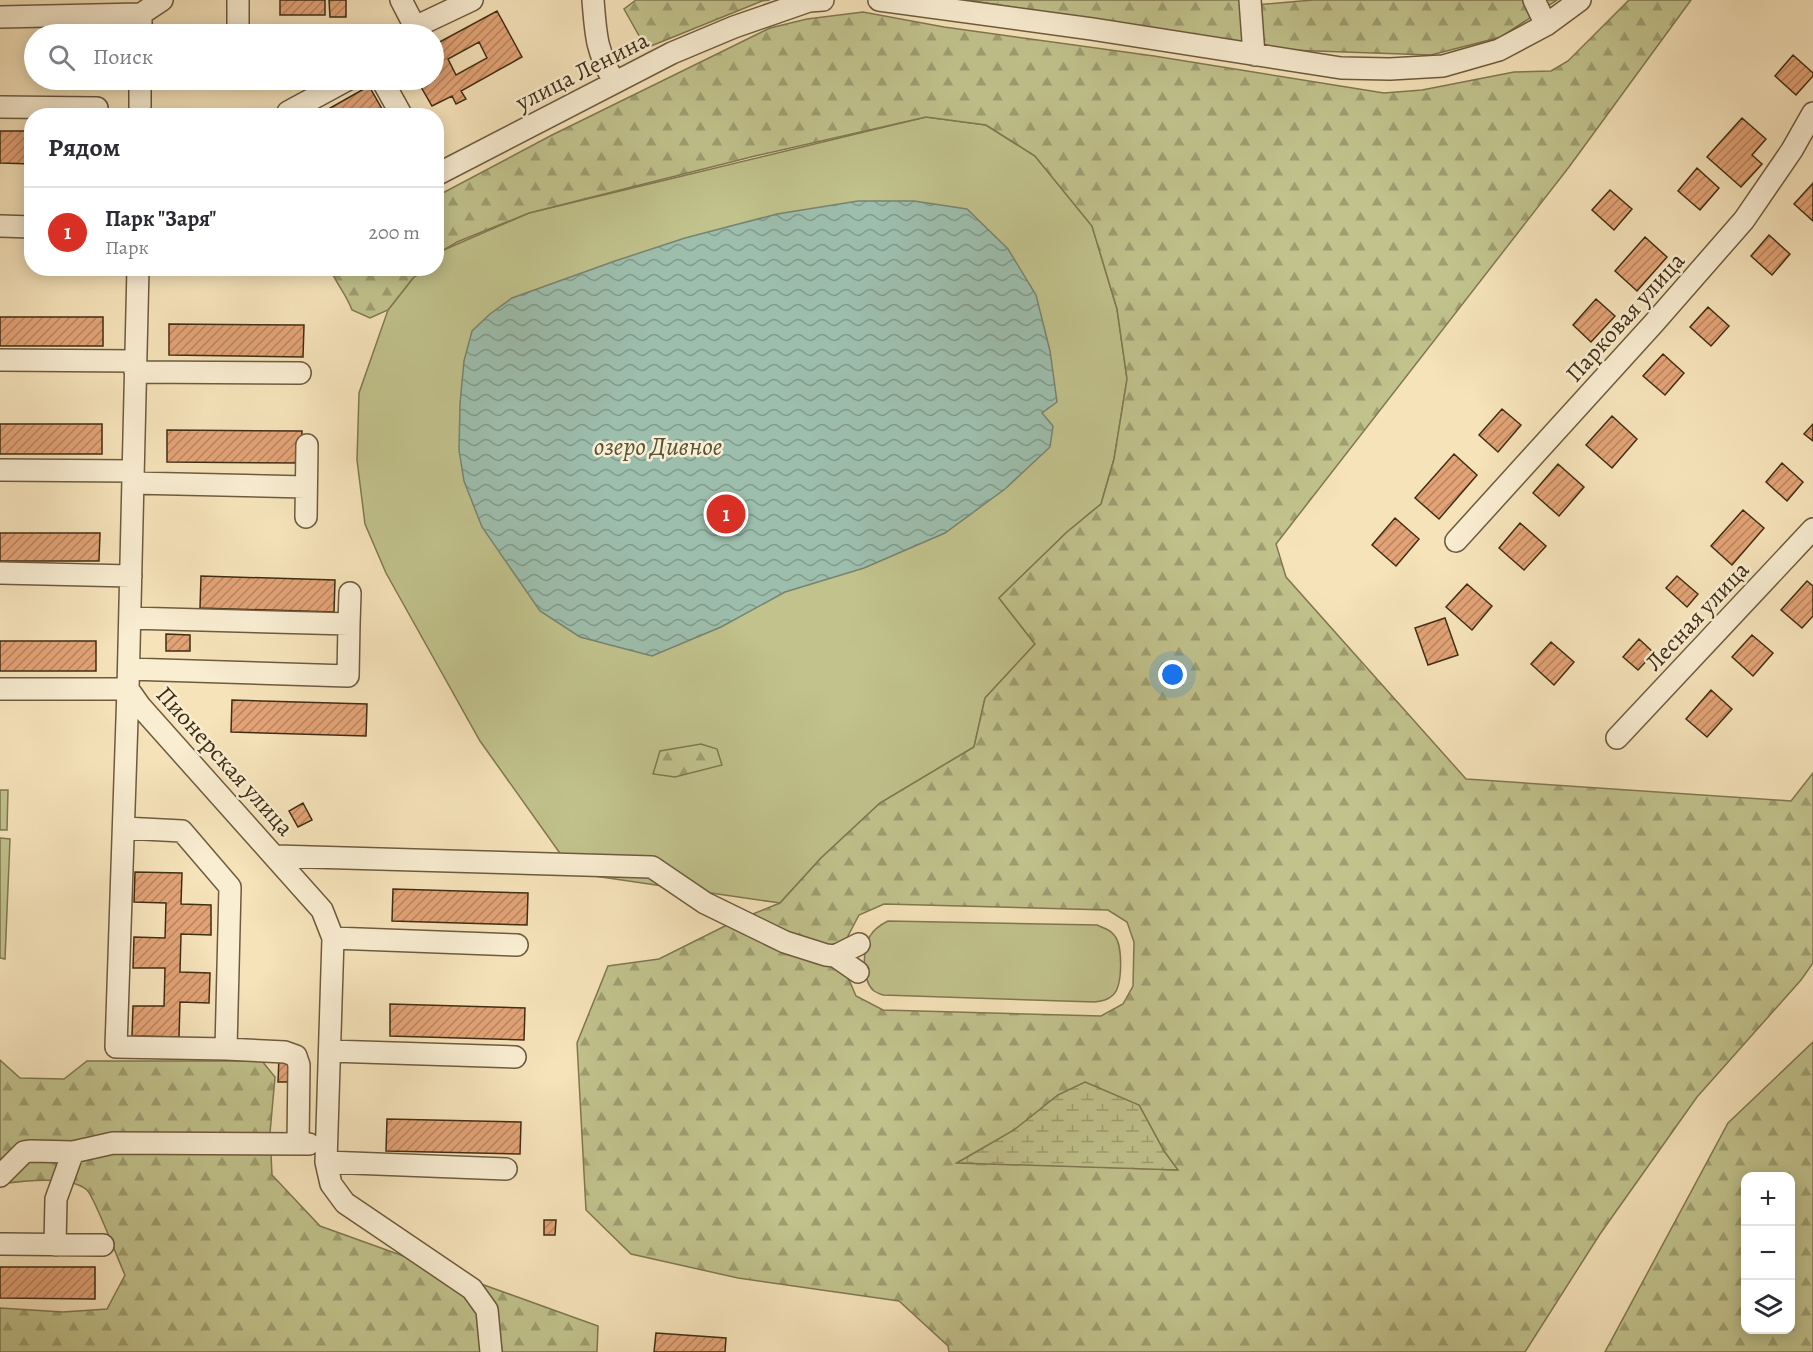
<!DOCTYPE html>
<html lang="ru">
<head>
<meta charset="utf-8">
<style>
  body { margin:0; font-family:Alegreya,serif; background:#f2f2f3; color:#2b2b33 }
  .controls { position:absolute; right:18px; bottom:18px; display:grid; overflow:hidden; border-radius:12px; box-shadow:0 3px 15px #0003 }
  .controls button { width:54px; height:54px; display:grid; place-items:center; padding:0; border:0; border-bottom:2px solid #e1e1e2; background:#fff; color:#2b2b33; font:30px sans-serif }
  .you { position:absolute; left:1173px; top:675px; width:21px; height:21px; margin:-15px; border:4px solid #fff; border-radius:50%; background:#1a73e8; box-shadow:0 0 0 9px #1a73e833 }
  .badge { display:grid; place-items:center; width:39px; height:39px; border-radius:50%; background:#d93025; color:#fff; font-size:20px; font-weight:700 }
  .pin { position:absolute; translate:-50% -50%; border:3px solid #fff; box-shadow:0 2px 6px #0006 }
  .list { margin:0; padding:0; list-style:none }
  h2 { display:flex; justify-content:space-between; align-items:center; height:78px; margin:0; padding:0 24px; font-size:26px }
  h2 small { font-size:20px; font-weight:400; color:#7c7c81 }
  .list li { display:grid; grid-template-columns:39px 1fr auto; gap:18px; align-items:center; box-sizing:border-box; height:90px; padding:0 24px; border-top:2px solid #e1e1e2 }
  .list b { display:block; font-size:22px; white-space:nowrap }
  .list p { margin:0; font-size:20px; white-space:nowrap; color:#7c7c81 }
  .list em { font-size:20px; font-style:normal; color:#7c7c81 }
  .icon { flex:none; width:33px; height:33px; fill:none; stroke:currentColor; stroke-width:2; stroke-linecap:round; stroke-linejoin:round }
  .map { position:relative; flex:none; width:1813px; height:1352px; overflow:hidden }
  .search { position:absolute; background:#fff; box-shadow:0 3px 15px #0003; left:24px; top:24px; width:420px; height:66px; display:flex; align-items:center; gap:15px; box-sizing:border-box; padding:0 21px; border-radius:33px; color:#7c7c81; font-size:22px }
  .panel { position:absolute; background:#fff; box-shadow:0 3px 15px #0003; left:24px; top:108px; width:420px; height:168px; border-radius:24px }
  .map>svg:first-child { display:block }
</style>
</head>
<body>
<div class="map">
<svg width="1813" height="1352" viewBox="0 0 1813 1352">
  <defs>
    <pattern id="forest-firs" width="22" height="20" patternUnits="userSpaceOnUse" patternTransform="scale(1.5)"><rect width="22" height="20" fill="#c1c28c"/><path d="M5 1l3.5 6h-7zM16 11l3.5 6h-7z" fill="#9e9e71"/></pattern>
    <pattern id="wetland-marsh" width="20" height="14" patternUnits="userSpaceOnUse" patternTransform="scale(1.5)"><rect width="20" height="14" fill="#c1c28c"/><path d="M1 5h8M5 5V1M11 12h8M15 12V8" fill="none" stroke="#9e9e71"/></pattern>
    <pattern id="water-waves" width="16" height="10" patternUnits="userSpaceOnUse" patternTransform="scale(1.5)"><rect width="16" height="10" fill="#9dbead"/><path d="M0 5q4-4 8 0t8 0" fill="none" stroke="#819b8c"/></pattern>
    <pattern id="building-hatch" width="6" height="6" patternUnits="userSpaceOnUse" patternTransform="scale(1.5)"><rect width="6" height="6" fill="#e3a376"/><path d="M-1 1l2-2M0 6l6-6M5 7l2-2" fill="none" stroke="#b98560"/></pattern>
  </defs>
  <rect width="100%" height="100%" fill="#f6e3ba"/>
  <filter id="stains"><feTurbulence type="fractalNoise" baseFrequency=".00333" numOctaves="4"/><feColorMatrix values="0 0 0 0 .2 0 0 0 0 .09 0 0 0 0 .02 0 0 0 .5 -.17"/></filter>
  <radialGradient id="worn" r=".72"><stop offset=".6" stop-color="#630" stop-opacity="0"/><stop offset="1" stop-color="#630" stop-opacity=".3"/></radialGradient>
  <path fill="#c1c28c" stroke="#807850" stroke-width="1.5" d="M926 117 986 125 1035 156 1092 226 1117 309 1127 379 1114 459 1101 504 1067 532 999 598 1035 644 985 698 974 747 880 803 821 858 780 903 574 873 480 741 386 573 365 524 357 460 359 393 388 310 413 278 424 269 436 268 437 254 439 252 529 213Z
    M0 790H8L7 830H0Z
    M0 838 10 839 5 959 0 958Z
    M888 921 1097 925C1103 928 1110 929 1114 935 1123 944 1123 986 1113 995 1108 1000 1102 1001 1095 1002L883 995C880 994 877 993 874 991 862 981 862 949 870 936 874 929 880 925 888 921Z"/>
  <path fill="url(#forest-firs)" stroke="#807850" stroke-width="1.5" fill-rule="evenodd" d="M636 0H770L762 1 646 48 624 9Z
    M967 0H1240L1242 6 1313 0H1557L1501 37 1431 55 1287 50Z
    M1629 0H1691L1569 167 1276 544 1286 577 1466 779 1791 801 1813 773V963L1801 980 1697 1097 1600 1234 1525 1352H949L948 1346 899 1301 738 1278 631 1254 586 1210 577 1043 608 966 659 959 733 922 780 903 821 858 880 803 974 747 985 698 1035 644 999 598 1067 532 1101 504 1114 459 1127 379 1117 309 1092 226 1035 156 986 125 926 117 755 156 529 213 457 242 437 254V196L552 135 770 28 807 19 863 12 944 27 1154 56 1384 93 1422 90 1514 72 1551 71 1568 61ZM884 904 1108 910 1127 922 1134 942 1133 986 1123 1004 1101 1016 883 1010 856 996 847 975 848 936 859 915ZM1058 1095 1139 1105 1164 1151 1177 1170 958 1162 1015 1130Z
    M330 269H424L413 278 388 310 370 318 352 310C346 294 336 283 330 269Z
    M701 744 717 749 722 765 675 777 653 774 660 751Z
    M1813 1042V1352H1605L1728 1123ZM1746 1176H1790V1330H1746Z
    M0 1060 20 1078 64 1079 87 1061H262L275 1077 270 1133 272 1175 320 1226 598 1326 597 1352H0V1308L63 1312 107 1309 125 1275C118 1260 95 1198 87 1190 70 1175 21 1181 0 1184Z"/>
  <path fill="url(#wetland-marsh)" stroke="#807850" stroke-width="1.5" d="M1085 1082 1139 1105 1164 1151 1178 1170 957 1163 1014 1130 1058 1095Z"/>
  <path fill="url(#water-waves)" stroke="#788470" stroke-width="1.5" d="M858 201H914L967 209 1008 249 1036 295 1050 351 1057 402 1042 413 1053 426 1050 447 1005 489 945 533 864 568 785 592 721 627 652 656 580 637 540 611 482 527 464 481 459 450 460 404 464 361 472 331 490 314 512 298 615 261 685 238 777 214Z"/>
  <path fill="url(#building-hatch)" stroke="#402e14" stroke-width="1.5" fill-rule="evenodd" d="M280 0H325V15H280Z
    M329 0H346V17H330Z
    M497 11 522 57 461 91 466 99 456 104 452 96 432 106 417 80H434V45ZM479 42 487 58 456 75 448 59Z
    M1793 55 1813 73V76L1796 95 1775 76Z
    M369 86 386 116H316Z
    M1742 118 1766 139 1752 155 1762 164 1741 187 1707 157Z
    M0 131H32V164L0 163Z
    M1697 168 1719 188 1700 210 1678 191Z
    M1813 183V221L1794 204Z
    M1610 190 1632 209 1614 230 1592 210Z
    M1769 235 1790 254 1772 275 1751 256Z
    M1645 237 1667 257 1637 291 1615 271Z
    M1596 299 1615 316 1591 342 1573 325Z
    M1708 307 1729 326 1711 346 1690 327Z
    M0 317H103V346H0Z
    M169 324 304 325 303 357 169 355Z
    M1663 354 1684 373 1665 395 1643 376Z
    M1502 409 1521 425 1498 452 1479 435Z
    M1612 416 1637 439 1612 468 1586 445Z
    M0 424H102V454H0Z
    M1813 424V441L1804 434Z
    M167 430 302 431 301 463 167 462Z
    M1454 454 1477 475 1439 519 1415 498Z
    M1782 463 1803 482 1787 501 1766 482Z
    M1558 464 1584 487 1559 516 1533 493Z
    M1743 510 1764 528 1732 565 1711 546Z
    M1395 518 1419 539 1396 566 1372 545Z
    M1520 523 1546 546 1524 570 1499 548Z
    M0 533H100L99 561H0Z
    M201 576 335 580 334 612 200 608Z
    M1677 576 1698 594 1687 607 1666 588Z
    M1807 581 1813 586V616L1802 628 1781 610Z
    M1467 584 1492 606 1472 630 1446 607Z
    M1445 618 1458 655 1428 665 1415 628Z
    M166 634 190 635V651H166Z
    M1752 635 1773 653 1753 676 1732 657Z
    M1639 639 1654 653 1638 670 1623 657Z
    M0 641H96V671H0Z
    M1551 642 1574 662 1554 685 1531 664Z
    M1711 690 1732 709 1707 737 1686 719Z
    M232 700 367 704 366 736 231 732Z
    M303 803 312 820 298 827 289 811Z
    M135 872 182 873 181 904 211 905V935L181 934 180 972 210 973 209 1003 180 1002 179 1037 132 1036 133 1006H164L165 968H133L134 937 165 938 166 903 134 902Z
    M393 889 528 893 527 925 392 921Z
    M390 1004 525 1008 524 1040 390 1036Z
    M279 1057 294 1058 293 1082H278Z
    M387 1119 521 1122 520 1154 386 1151Z
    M544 1220H556L555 1235H544Z
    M0 1267H95V1299L0 1298Z
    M656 1333 726 1338 725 1352H654Z"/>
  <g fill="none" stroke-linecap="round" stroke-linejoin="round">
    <defs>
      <path id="minor" d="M401 0 415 27 472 0
        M593 0C596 37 596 49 614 82
        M879 0 1092 29 1341 68 1390 69 1443 66 1499 50 1546 25 1580 0
        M1250 0 1254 55
        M1534 0 1546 25
        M0 17 141 14 162 0
        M141 34V14
        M238 34V0
        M382 80 402 116
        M0 107 97 108
        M140 116V80
        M289 116 288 112 347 80
        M436 175 672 53 734 27 809 1 823 0
        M0 226 32 227
        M138 268 128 689 140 706 322 910 333 938 326 1162 331 1184 345 1203 472 1289 487 1310 491 1352
        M0 360 135 361
        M135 372 300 373
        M0 470 132 471
        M133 483 306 487
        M306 517 307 445
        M1456 541 1654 323 1744 220 1792 150 1813 113
        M0 573 131 576
        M349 624 350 593
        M129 669 348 676 349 624 130 618
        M0 689H128L116 1047 226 1049
        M1617 738 1813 529
        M124 828 182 831 230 887 226 1049 285 1052 296 1056 299 1065 298 1144
        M276 856 652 867 705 903 785 942 826 955 835 956 858 972
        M333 938 517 945
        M835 956 859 944
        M330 1051 515 1057
        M326 1162 506 1169
        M0 1176 24 1152 31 1151 73 1152 113 1143 309 1144
        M0 1244 103 1245
        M55 1245 56 1199 73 1152"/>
    </defs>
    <use href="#minor" stroke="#6e5b3e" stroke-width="24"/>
    <use href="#minor" stroke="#f9edd2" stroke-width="21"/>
  </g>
  <g text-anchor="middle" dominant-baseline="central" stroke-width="5" stroke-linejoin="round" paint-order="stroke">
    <g font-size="24" fill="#402e14" stroke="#f9edd2">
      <text transform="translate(582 71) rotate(-27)">улица Ленина</text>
      <text transform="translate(1625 317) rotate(-48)">Парковая улица</text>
      <text transform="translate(1697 616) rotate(-47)">Лесная улица</text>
      <text transform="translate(225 761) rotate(48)">Пионерская улица</text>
    </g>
    <g font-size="26" font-style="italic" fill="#57523a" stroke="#f9edd2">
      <text x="658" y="446">озеро Дивное</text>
    </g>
  </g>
  <rect width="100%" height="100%" filter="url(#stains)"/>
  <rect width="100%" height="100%" fill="url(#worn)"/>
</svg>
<div class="controls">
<button>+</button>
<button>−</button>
<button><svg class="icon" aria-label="layers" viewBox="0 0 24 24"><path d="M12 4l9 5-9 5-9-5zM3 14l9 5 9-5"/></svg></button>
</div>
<div class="you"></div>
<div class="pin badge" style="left:726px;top:514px">1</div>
<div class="search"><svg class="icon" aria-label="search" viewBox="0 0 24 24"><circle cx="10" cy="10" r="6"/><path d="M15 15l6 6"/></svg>Поиск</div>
<section class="panel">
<h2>Рядом<small></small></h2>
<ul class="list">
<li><span class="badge">1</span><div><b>Парк &quot;Заря&quot;</b><p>Парк</p></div><em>200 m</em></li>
</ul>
</section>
</div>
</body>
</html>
